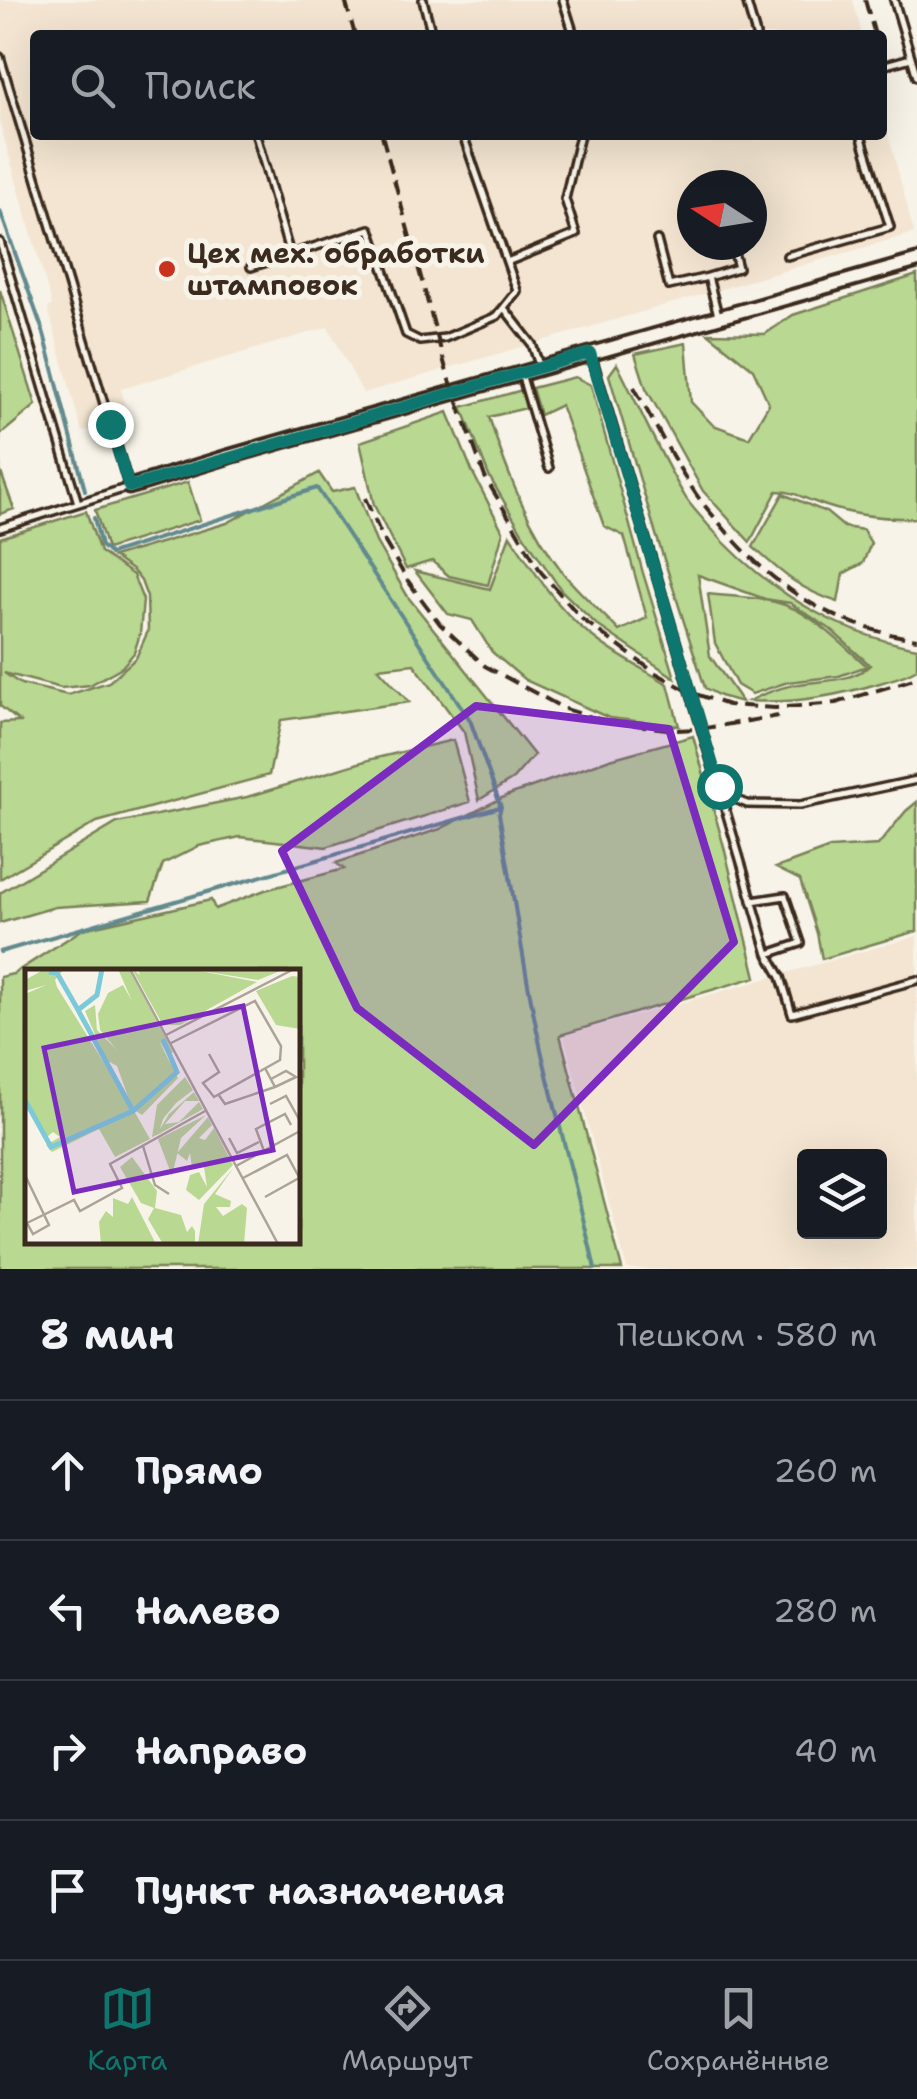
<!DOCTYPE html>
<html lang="ru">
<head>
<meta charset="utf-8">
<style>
  body { margin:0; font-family:"Shantell Sans",sans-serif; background:#242831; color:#f1f3f6 }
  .controls { position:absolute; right:30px; bottom:30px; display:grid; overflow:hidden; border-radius:10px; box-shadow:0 10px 40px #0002 }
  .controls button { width:90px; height:90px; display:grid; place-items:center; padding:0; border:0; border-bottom:2px solid #363941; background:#171b24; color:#f1f3f6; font:50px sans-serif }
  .compass { position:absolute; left:677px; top:170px; width:90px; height:90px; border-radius:50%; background:#171b24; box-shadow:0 10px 40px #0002; rotate:282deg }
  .stop { position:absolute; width:30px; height:30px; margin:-22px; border:8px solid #0f766e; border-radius:50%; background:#fff }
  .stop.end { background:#0f766e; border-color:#fff; box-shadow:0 2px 10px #0008 }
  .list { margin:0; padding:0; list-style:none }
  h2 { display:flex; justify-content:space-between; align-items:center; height:130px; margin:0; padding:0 40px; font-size:42px }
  h2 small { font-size:32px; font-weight:400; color:#9ea1a6 }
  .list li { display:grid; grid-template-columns:65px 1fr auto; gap:30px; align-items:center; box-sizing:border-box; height:140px; padding:0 40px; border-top:2px solid #363941 }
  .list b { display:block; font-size:38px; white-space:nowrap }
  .list em { font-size:32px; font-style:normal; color:#9ea1a6 }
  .icon { flex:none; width:55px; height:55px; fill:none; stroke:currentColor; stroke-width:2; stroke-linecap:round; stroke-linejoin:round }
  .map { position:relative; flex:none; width:917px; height:1269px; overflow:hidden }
  .search { position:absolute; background:#171b24; box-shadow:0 10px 40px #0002; left:30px; right:30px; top:30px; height:110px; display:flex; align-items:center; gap:25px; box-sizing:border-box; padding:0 35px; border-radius:10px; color:#9ea1a6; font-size:38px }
  .sheet { height:690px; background:#171b24 }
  nav { display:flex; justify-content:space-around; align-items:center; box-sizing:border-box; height:140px; border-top:2px solid #363941; background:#171b24; font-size:28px; color:#9ea1a6 }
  nav a { display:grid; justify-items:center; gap:5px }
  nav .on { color:#0f766e }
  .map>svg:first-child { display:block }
</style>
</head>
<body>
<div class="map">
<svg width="917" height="1269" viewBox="0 0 917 1269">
  <rect width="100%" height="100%" fill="#f7f3e8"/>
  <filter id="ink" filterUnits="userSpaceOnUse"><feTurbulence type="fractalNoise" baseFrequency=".01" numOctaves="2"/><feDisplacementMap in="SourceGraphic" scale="20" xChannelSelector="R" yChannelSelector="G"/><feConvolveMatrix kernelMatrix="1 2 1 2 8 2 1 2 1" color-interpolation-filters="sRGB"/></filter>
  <g filter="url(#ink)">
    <path fill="#f3e5d1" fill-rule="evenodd" d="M0 0H853L862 35H35V135H882V109L914 233 363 393 328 327 121 389 128 419 82 432 48 308 52 305 0 124ZM692 185H752V245H692Z
      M917 936V1269H627L564 1036ZM804 1156H880V1232H804Z"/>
    <path fill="#b9d892" stroke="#7a8158" stroke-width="2.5" fill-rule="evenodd" d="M917 275V518C882 519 848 515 815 502 798 496 796 492 777 491L750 542 703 491 646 388 635 354 686 343 691 402 713 425 749 438 769 404 753 369 708 333 765 334 793 315Z
      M0 290 36 405 0 435V470L14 509 0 514Z
      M617 364C639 407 659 453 684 495 690 506 700 515 708 525 762 587 836 634 917 648V669C906 676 893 679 880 683 837 696 794 704 749 701 763 694 778 688 794 685 819 680 851 683 870 665L830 629 790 603 765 599 698 575 710 656 742 702 720 696 705 688 655 531 609 375Z
      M575 377 591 385 643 573 675 678 597 625 561 590 523 534 489 476 462 407 522 390 526 408 489 417C507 473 528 527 564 574 580 594 602 612 619 631L647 618 624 536 604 526 561 405 540 415 532 388Z
      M448 412 472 471 503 532 488 585 449 576 432 561 406 569 374 505 360 442Z
      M319 473 332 492 355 487 376 542 408 597 534 755 513 779 479 800 464 732 414 664 378 668 409 702 281 720 269 775 97 822 0 879V723L20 722 0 706V538L86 511 100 552 133 575 143 600 140 634 134 653 122 667 90 685 61 688 4 673 21 684 68 695 109 682 136 658 148 631 147 597 141 581 133 571 113 557 227 523Z
      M188 482 200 520 107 549 95 510Z
      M783 494 826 512 844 527 863 530 871 543 863 563 843 574 838 602C800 590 782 573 753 547Z
      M510 535C533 570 556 607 588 633 612 653 641 668 668 684L679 726 609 718 525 680 492 652 472 620 448 614 415 571 490 589Z
      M708 594C733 597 762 597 785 605 814 615 844 646 867 666L839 676 788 682 752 694 737 685 715 643Z
      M693 736 724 847 756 977 560 1035 622 1269H0V977L13 974 83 929 211 900 215 909 265 890 344 869 336 863 440 829 506 796 610 759ZM28 972H298V1242H28Z
      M453 740 470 802 326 847 240 837 199 846 163 864 150 901 55 907 0 923V893L117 823 247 797 372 759Z
      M917 802V931L822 959 817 933 800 880 776 868 830 848 878 845 906 811Z"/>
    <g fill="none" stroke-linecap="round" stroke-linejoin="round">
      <path stroke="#628a8e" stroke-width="4" d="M0 211 44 334 85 490
        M94 518 101 546 110 554 317 488 470 720 501 807 499 814C514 894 524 975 542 1054 559 1126 579 1197 595 1269
        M0 952 500 807"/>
      <defs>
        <path id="lane" d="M423 0 432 35
          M563 0 574 35
          M746 0 756 35
          M894 0 917 77
          M0 57 129 487 0 528
          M882 66 911 58
          M256 135 290 255
          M657 240 669 286 708 277 718 315
          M0 242 78 503
          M787 256 890 227 861 135
          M507 262 576 234 565 199 580 135
          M251 267 370 229 406 334 420 341 445 338 497 316 517 291 463 135
          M708 277 738 268 732 245
          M504 308 532 344 539 365
          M592 357 768 954 781 977 792 1014 917 980
          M522 377 549 468
          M721 788 732 798 747 804 800 805 917 780
          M752 901 785 896 801 943 768 954"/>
        <path id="street" d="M129 487 227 457 917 261"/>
      </defs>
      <use href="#lane" stroke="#3b2a1e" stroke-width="12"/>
      <use href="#street" stroke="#3b2a1e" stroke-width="19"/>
      <use href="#lane" stroke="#f7f3e8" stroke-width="5"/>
      <use href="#street" stroke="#f7f3e8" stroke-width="11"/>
      <path stroke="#3b2a1e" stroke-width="4" stroke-dasharray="15 8" stroke-linecap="butt" d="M345 0 355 35
        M865 0 875 35
        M882 60 884 66
        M382 135 446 369 485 477 541 572 582 619 654 672 690 692 728 705 775 708 836 703 917 678
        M634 387C653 421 671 456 692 488 700 501 711 513 721 525 773 588 836 628 917 639
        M365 498 383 539 408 581 440 624 485 666 565 709 605 721 674 730 700 729 778 716"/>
    </g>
  </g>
  <g fill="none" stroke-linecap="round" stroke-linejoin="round" filter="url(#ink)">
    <path stroke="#0f766e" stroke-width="12" d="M110 424 129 487 590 353 719 786"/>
  </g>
  <path fill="#7b2cbf" fill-opacity="0.2" stroke="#7b2cbf" stroke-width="8" stroke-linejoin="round" d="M476 706 669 729 734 942 534 1145 357 1008 282 851Z"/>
  <circle fill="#c8321e" stroke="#f7f3e8" stroke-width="4" cx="167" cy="269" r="10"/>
  <g text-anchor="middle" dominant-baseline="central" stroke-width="10" stroke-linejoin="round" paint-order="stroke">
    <g font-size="28" font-weight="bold" fill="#3b2a1e" stroke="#f7f3e8" text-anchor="start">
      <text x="187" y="253">Цех мех. обработки<tspan x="187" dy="32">штамповок</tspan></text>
    </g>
  </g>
  <g transform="translate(25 969)">
    <rect width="275" height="275" fill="#f7f3e8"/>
    <path d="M20 0H39L30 11 32 18 107 139 92 97 81 91 60 42 70 36 72 61 92 81 75 61 73 45 83 24 98 16 107 32 93 0H104L148 83 143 86 134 72 153 109 117 146 108 140 125 170 90 188 74 160 27 183 21 176 35 168 28 163 21 169 0 127V25L21 16 0 22V11ZM107 0 115 6 113 0H260L233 11 165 0 232 13 155 56H138ZM267 7 275 8V60L251 56 231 22ZM160 108 168 121 151 134 138 150 135 160 144 145 169 123 174 132H160L140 155 154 153 174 133 178 140 134 165 127 168 132 136ZM181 146 156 169 147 207 133 170ZM183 148 187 156 174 169 180 171 189 159 208 196 174 231 161 221 165 206 174 203 182 218 179 198 167 199 165 184 162 192 152 184ZM107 188 132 222 130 239 156 246 162 263 167 257 170 262V275H138L123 250 129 239 116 234 95 198ZM209 198 190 225 206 232 205 238H191L198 247 217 235 222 239 219 275H173L179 235ZM107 228 131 275H76L74 253 81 242 88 248V229L103 235Z" fill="#b9d892"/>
    <path fill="none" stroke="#7ccad9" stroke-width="5" d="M77 0 72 26 53 41 107 140M24 3 32 4 52 39M0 131 26 178 108 142 152 103 138 70"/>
    <path fill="none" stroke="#aca397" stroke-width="2.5" d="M105 0 253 275M141 66 269 0M146 74 230 32 256 77 255 91 189 128 178 114 194 103 184 85M246 110 261 102 271 108 250 118M193 125 200 135 250 118 240 99M245 135 261 127 275 152M204 169 212 184 234 173M118 177 130 216 144 225M239 182 231 160 260 145 266 156M211 197 275 162M0 206 24 256 8 265 2 254M218 209 262 186 275 210M240 228 274 209M0 255 49 231 55 242 97 219 85 195 182 141"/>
    <path fill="#7b2cbf" fill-opacity="0.15" stroke="#7b2cbf" stroke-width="5" d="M218 37 248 181 49 223 19 79Z"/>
    <rect width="275" height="275" fill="none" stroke="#3b2a1e" stroke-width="5"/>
  </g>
</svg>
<div class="controls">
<button><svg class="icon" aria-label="layers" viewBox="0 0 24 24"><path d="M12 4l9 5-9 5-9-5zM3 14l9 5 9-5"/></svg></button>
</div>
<svg class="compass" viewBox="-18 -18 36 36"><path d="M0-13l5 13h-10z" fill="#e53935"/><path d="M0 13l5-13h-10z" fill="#9ea1a6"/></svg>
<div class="stop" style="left:719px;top:786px"></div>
<div class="stop end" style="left:110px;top:424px"></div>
<div class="search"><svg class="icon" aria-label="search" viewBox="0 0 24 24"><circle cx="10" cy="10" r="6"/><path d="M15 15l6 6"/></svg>Поиск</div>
</div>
<section class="sheet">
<h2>8 мин<small>Пешком · 580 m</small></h2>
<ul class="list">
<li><svg class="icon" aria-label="ahead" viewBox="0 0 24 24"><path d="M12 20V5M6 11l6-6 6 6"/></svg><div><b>Прямо</b></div><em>260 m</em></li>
<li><svg class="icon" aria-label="left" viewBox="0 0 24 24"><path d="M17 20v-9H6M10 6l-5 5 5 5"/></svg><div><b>Налево</b></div><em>280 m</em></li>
<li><svg class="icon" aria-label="right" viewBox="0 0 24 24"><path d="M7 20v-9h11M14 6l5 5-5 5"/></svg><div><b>Направо</b></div><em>40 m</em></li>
<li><svg class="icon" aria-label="arrive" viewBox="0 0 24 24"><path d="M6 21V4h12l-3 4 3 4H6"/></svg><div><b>Пункт назначения</b></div></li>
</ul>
</section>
<nav>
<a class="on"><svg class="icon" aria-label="map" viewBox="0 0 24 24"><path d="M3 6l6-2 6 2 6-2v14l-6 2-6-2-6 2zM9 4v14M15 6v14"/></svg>Карта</a>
<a><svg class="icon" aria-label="directions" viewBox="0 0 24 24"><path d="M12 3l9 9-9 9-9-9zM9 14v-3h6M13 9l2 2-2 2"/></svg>Маршрут</a>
<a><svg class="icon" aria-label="saved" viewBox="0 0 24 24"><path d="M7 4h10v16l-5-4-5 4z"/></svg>Сохранённые</a>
</nav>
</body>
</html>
